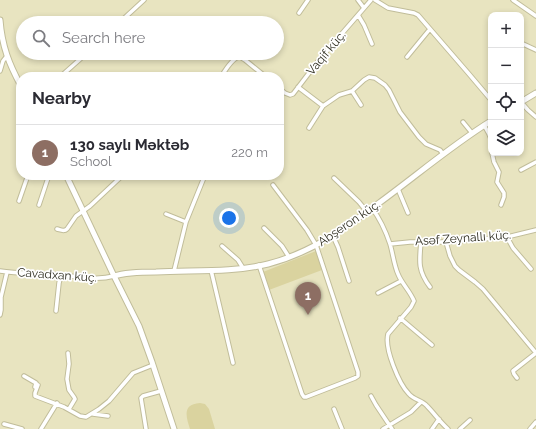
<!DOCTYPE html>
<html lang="en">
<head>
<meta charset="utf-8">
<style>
  body { margin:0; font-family:Raleway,sans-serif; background:#f7f7f7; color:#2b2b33 }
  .controls { position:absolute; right:12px; top:12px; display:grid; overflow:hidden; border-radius:8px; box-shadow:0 2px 6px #0003 }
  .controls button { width:36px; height:36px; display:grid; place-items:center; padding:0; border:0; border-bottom:1px solid #e1e1e2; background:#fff; color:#2b2b33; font:20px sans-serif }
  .you { position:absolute; left:229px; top:218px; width:14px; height:14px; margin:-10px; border:3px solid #fff; border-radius:50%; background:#1a73e8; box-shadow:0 0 0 6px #1a73e833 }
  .badge { display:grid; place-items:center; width:26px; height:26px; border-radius:50%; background:#0b8043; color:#fff; font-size:13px; font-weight:700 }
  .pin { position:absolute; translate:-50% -33px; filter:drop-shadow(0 1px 2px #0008) }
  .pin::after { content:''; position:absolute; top:21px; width:14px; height:12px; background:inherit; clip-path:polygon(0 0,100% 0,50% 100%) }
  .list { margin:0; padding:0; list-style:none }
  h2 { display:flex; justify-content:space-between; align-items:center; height:52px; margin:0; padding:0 16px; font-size:17px }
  h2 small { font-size:13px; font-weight:400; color:#7c7c81 }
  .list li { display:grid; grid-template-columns:26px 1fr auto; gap:12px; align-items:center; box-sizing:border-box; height:56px; padding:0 16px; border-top:1px solid #e1e1e2 }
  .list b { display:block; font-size:15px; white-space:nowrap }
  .list p { margin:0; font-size:13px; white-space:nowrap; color:#7c7c81 }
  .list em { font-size:13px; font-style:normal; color:#7c7c81 }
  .icon { flex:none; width:22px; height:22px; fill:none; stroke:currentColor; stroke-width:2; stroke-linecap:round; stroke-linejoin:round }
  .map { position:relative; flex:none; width:536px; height:429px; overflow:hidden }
  .search { position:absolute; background:#fff; box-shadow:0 2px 6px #0003; left:16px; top:16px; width:268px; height:44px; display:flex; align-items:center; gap:10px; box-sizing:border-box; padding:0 14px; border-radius:22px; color:#7c7c81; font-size:15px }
  .panel { position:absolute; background:#fff; box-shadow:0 2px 6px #0003; left:16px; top:72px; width:268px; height:108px; border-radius:16px }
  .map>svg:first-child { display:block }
</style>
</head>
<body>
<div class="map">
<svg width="536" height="429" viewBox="0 0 536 429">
  <rect width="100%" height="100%" fill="#e8e4c0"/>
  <path fill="#dad39f" d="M316 251 322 270 269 290 263 272Z
    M200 403 205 404 209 409 215 429H190C186 417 182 404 200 403Z"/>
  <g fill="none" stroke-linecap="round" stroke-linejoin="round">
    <defs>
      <path id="minor" d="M358 0 364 8
        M375 0 388 8 414 13 418 15 469 74 491 100
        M513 0 536 16
        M299 13 308 0
        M358 15 364 25 372 44
        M119 23 144 0
        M521 43 536 50
        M407 57 430 29
        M0 71 3 61 7 56
        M60 77 87 53
        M221 77C224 72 233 58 239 57 241 57 243 59 245 60L266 77
        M298 87 323 106
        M279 88 285 93 290 95 293 94 319 60 371 0
        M352 91 361 105
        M521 102 528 110 536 117
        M463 122 472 133
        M484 125 489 134 491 139
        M309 128 323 106 339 95 352 91 364 80 369 77 375 78 385 85 389 90 400 112 419 137 426 144 440 150 443 154
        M492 153 494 162 499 172 497 182 504 193V197L501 205
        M521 170 536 162
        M334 178 359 202 367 212
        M398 189 408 213
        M19 201 28 175
        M39 205 49 175
        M372 208C380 219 386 232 390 244 393 254 394 265 398 274 402 284 410 291 414 301L411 307 388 334C384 348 399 384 409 394 414 400 422 400 427 406 434 413 440 422 448 429
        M166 214 186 222
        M264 228 282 246 289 257
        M57 229C61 230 64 232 67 229L76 216 90 206 123 175
        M333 236 338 247 349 281
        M507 237 513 248 531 269
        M421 242C419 262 418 271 430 287
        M446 242 450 256 455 266 459 270 475 282 483 289 536 353
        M390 244 410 242H446L507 237 536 230
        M222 246 238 260 243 268
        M259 265 302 394 304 397H306L355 378 358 376V372L316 245 307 230 273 185
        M211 270 233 363
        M0 271C19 274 39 273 59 275 77 276 96 281 114 276
        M174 271 186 222 205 175
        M378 293 401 281
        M56 311 59 283 61 275
        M0 315 1 310V297L7 272
        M400 318 432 345
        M68 353 69 364 67 379 69 390 74 397 75 399 69 409
        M24 376 36 383 35 387
        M517 378 514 374 513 371 536 353
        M38 385 35 393V396L64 407 80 416 86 417 99 409 109 401 133 373 153 365
        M371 396 376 405 392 429
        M334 409 342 429
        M93 414 108 416
        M4 424 22 429
        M41 429 57 403
        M146 429 141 398 143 396 161 391
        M383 429 411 412 421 402
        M432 429 439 419
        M460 429 470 420
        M530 429 536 422"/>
      <path id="secondary" d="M0 20C2 46 9 64 21 86
        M521 102 536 93
        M66 175 114 276 139 326 152 362 174 429
        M114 276C127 272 142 272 156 272 193 270 231 273 268 264 311 253 344 229 379 203 416 176 452 145 491 121"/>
    </defs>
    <use href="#minor" stroke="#c1bd9a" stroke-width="5.5"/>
    <use href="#secondary" stroke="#c1bd9a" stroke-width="7"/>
    <use href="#minor" stroke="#fff" stroke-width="3.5"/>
    <use href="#secondary" stroke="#fff" stroke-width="5"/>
  </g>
  <g text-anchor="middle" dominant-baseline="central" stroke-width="3.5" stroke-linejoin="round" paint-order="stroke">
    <g font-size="12" fill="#2b2a1c" stroke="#fff">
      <text transform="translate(326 53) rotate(-50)">Vaqif küç.</text>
      <text transform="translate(349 223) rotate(-34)">Abşeron küç.</text>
      <text transform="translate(463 238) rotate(-4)">Asəf Zeynallı küç.</text>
      <text transform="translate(57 275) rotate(4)">Cavadxan küç.</text>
    </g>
  </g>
</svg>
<div class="controls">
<button>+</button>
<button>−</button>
<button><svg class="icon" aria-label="locate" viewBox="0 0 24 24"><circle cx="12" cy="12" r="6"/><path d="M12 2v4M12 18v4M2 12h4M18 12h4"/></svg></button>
<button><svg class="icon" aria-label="layers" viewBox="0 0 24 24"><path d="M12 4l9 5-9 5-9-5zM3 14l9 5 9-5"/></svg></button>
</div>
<div class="you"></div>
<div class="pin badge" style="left:308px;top:315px;background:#8d6e63">1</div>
<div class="search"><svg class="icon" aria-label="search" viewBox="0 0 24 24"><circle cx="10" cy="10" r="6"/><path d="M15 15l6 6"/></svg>Search here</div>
<section class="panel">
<h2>Nearby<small></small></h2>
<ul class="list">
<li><span class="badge" style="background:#8d6e63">1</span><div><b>130 saylı Məktəb</b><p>School</p></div><em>220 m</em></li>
</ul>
</section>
</div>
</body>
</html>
